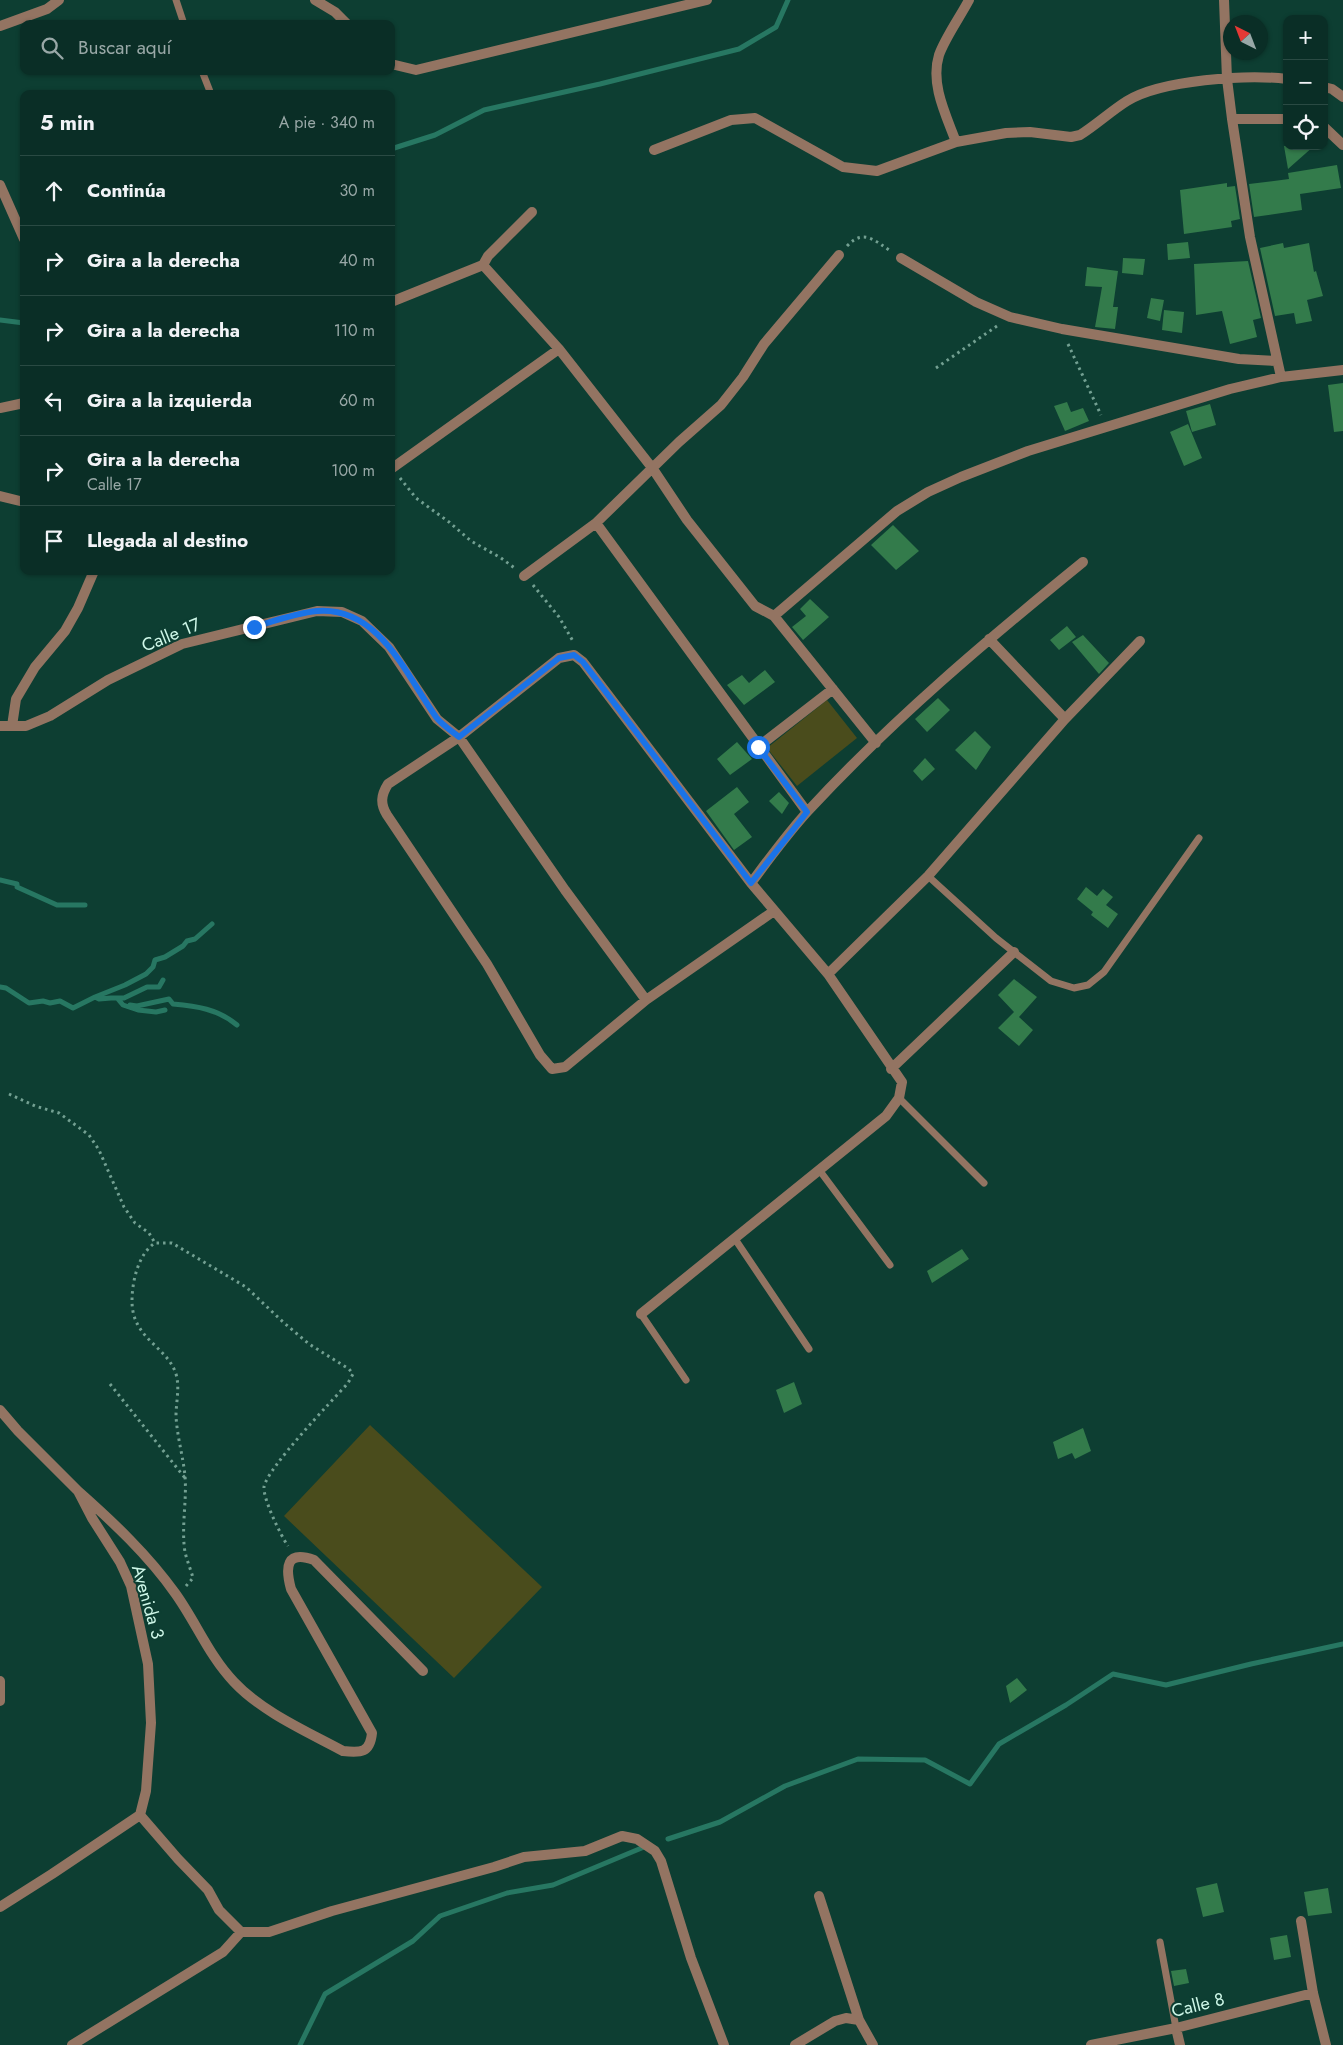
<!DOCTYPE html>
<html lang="es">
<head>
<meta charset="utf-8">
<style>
  body { margin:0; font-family:Jost,sans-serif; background:#13362e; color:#f1f3f6 }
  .controls { position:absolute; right:15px; top:15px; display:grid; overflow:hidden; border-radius:10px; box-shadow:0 1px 4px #0004 }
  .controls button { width:45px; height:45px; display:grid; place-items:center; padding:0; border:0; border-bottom:1px solid #2a4a43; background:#0a2e26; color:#f1f3f6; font:25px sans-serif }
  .compass { position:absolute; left:1223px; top:15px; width:45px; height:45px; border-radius:50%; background:#0a2e26; box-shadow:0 1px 4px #0004; rotate:318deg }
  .stop { position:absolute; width:15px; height:15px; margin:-11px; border:4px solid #1a73e8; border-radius:50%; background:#fff }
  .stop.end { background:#1a73e8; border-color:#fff; box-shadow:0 1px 5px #0008 }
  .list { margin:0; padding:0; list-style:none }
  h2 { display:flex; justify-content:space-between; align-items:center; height:65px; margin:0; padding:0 20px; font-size:21px }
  h2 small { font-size:16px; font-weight:400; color:#99a8a7 }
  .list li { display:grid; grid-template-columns:32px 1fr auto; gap:15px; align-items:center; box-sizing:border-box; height:70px; padding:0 20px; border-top:1px solid #2a4a43 }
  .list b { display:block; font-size:19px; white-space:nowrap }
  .list p { margin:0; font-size:16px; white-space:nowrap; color:#99a8a7 }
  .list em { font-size:16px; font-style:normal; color:#99a8a7 }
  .icon { flex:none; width:28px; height:28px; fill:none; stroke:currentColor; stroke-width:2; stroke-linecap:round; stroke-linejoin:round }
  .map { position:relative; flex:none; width:1343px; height:2045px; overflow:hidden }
  .search { position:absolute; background:#0a2e26; box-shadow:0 1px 4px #0004; left:20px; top:20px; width:375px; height:55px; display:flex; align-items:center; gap:12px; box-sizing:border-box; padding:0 18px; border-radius:10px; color:#99a8a7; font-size:19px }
  .panel { position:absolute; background:#0a2e26; box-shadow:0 1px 4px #0004; left:20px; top:90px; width:375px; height:485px; border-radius:10px }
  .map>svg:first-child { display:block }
</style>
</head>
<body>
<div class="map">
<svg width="1343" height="2045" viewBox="0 0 1343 2045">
  <rect width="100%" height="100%" fill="#0d3e32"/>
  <path fill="#4a4c1c" d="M827 700 857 738 797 786 767 748Z
    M370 1425 542 1587 454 1678 284 1516Z"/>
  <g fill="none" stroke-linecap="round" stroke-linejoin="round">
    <path stroke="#277762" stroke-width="5" d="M391 149 435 135 484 110 600 84 739 49 776 27 788 0
      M0 320 24 323
      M0 880 17 884V887L57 905H85
      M0 987 6 988 29 1003 43 1001 50 1003 60 1001 73 1008 95 997 99 999 111 998H124L147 987H159L163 980
      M95 997 125 985 146 974 153 967 155 960 165 957 183 946 187 941 195 939 212 924
      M118 999 123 1005 138 1010 156 1012 165 1010
      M130 1005 137 1006 169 999 173 1004C196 1006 218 1009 237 1025
      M668 1839 720 1822 785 1786 858 1759 925 1760 970 1784 999 1744 1066 1705 1113 1674 1166 1685 1251 1664 1343 1644
      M300 2045 325 1994 413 1941 440 1916 507 1893 553 1885 644 1847"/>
  </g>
  <path fill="#337b4b" d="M1284 146H1314L1288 169Z
    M1337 165 1341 188 1300 194 1302 210 1254 217 1249 184 1289 179 1288 173Z
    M1227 183V187L1235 186 1240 219 1231 221 1232 227 1184 234 1180 190Z
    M1188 242 1190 258 1168 260 1167 244Z
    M1283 243 1284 248 1309 243 1314 272 1316 271 1323 296 1307 300 1312 321 1296 324 1294 313 1275 316 1260 248Z
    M1123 258 1145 259 1143 275 1122 273Z
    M1248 261 1261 318 1253 320 1257 337 1230 344 1222 311 1196 315 1194 264Z
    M1087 267 1118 271 1113 307H1118L1115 329 1095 327 1102 287 1085 286Z
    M1151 298 1164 300 1160 321 1147 318Z
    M1164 310 1184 312 1182 333 1162 330Z
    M1343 383V431L1334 432 1328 385Z
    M1067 402 1071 412 1083 408 1089 421 1065 431 1054 406Z
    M1210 404 1216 425 1192 432 1186 411Z
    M1188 424 1202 458 1184 466 1170 432Z
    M893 525 919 551 896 570 871 545Z
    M810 599 829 617 803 640 792 627 806 616 800 609Z
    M1067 626 1076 637 1059 650 1050 640Z
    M1083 635 1109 663 1099 674 1072 642Z
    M765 670 775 682 744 705 727 685 742 675 749 683Z
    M938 698 950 710 927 732 915 719Z
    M975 731 991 747 976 770 955 750Z
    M737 742 752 759 730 775 717 759Z
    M925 758 935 769 922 781 913 771Z
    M737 787 749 802 734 814 752 837 734 850 706 811Z
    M779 792 789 803 782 814 769 801Z
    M1086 887 1097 896 1103 889 1113 897 1106 905 1118 914 1108 928 1091 915 1093 912 1077 899Z
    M1014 979 1037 997 1019 1017 1033 1030 1019 1046 998 1028 1014 1012 998 995Z
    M962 1249 969 1259 932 1283 927 1271Z
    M794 1382 802 1404 784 1413 776 1390Z
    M1083 1428 1091 1451 1075 1459 1072 1453 1058 1459 1053 1442Z
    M1017 1678 1027 1690 1010 1703 1006 1686Z
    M1217 1883 1224 1912 1203 1917 1196 1888Z
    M1328 1888 1332 1913 1308 1916 1304 1892Z
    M1287 1935 1291 1957 1274 1960 1270 1938Z
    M1186 1969 1189 1983 1174 1986 1171 1971Z"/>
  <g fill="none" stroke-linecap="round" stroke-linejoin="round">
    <path stroke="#73a092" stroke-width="3" stroke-dasharray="2.5 4" stroke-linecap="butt" d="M847 246C864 228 875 241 892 252
      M1068 344 1101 415
      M936 368 997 326
      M400 478 416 498 449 522 471 541 501 558 516 569
      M533 585 559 617 574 643
      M9 1094 35 1106 59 1113 89 1135 99 1150 124 1207 135 1223 149 1233 155 1243
      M110 1384 185 1478
      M186 1586 193 1578C191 1570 187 1561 185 1552 181 1528 187 1501 185 1476 183 1456 177 1436 176 1416 176 1402 180 1388 176 1374 167 1346 132 1339 132 1301 132 1282 138 1254 155 1243H172L246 1287 283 1322 309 1344 349 1369 353 1374 348 1383C332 1401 267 1468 264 1487 263 1499 281 1536 288 1546"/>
    <path stroke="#937462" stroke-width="7" d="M176 0 184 24
      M202 71 211 94
      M928 876 996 938 1051 981 1074 988 1088 985 1104 972 1199 838
      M899 1098 984 1183
      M820 1171 890 1265
      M735 1239 809 1349
      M641 1314 686 1380
      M1160 1942 1176 2028"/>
    <path stroke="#937462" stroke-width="10" d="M315 0 335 12 347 24
      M1224 0 1227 79 1232 119 1250 237 1281 377
      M0 26 47 9 59 0
      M391 64 416 70 707 0
      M1324 87 1332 89 1343 97
      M1232 119H1287
      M1324 127 1343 145
      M956 142C946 115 930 84 939 55 945 38 960 17 969 0
      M654 150 731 120 755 118 843 167 877 171 956 142 1006 133 1030 132 1071 137 1080 135C1096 125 1111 111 1127 101 1161 80 1247 74 1287 79
      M0 185 24 239
      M901 258 976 302 1010 317 1062 329 1239 359 1276 361
      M483 265 559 349 653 469 687 520 755 606 774 616 876 743
      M391 302 483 265 488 256 532 212
      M0 408 24 403
      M391 469 559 349
      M0 496 24 502
      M596 523 807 812
      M524 576 596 523 679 442 721 405 743 377 764 344 839 255
      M774 616 897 511 928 492 961 477 1028 451 1230 389 1281 377 1343 370
      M989 639 1065 719
      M0 726H26L50 716 108 680 182 644 317 611 342 612 362 621 389 647 437 719 459 737 565 890 646 1000
      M12 726 16 699 35 667 65 631 78 608 94 571
      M758 747 833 689
      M751 883C769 859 787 834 808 811 892 720 987 640 1083 562
      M828 974 928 876 1065 719 1140 641
      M891 1069 1014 952
      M641 1314 886 1116 899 1098 902 1082 828 974 751 883 583 662 574 655 559 658 459 737 388 784C381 795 380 804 387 815L487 964 540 1055 552 1069 565 1067 646 1000 774 911
      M0 1410 18 1431 78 1491 92 1518 120 1562 131 1586 148 1664 151 1723 146 1791 140 1815
      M78 1491C113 1522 148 1555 175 1593 196 1622 209 1656 234 1682 262 1712 308 1732 343 1751 361 1753 370 1753 372 1733L291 1589C285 1567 286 1550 314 1560L423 1671
      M0 1681V1701
      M140 1815 178 1859 208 1890 219 1910 241 1932
      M819 1896 859 2020
      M0 1907 52 1874 140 1815
      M1301 1921 1313 1993 1326 2045
      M1176 2028 1180 2045
      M72 2045 223 1952 241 1932H269L332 1911 494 1867 524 1857 585 1851 622 1836 637 1839 655 1851 661 1861 691 1958 724 2045
      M795 2045 835 2021 846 2018 859 2020 873 2045
      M1091 2045 1176 2028 1313 1993"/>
  </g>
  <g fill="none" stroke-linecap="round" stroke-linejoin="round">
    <path stroke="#1a73e8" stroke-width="6" d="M254 627C274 621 296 613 317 611 379 606 406 675 436 717 442 725 452 731 459 737L559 658 574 655 583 662 751 883 807 812 758 747"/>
  </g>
  <g text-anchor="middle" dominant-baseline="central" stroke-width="4" stroke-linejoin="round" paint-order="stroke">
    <g font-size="18" fill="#cef7e8" stroke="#0d3e32">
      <text transform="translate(171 635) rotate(-22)">Calle 17</text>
      <text transform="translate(148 1602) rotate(74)">Avenida 3</text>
      <text transform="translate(1198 2005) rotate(-14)">Calle 8</text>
    </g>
  </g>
</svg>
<div class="controls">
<button>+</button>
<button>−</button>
<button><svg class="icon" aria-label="locate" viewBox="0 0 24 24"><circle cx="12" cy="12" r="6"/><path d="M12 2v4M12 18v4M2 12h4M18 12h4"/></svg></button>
</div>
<svg class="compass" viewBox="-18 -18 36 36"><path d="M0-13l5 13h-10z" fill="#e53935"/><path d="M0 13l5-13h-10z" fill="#99a8a7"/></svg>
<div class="stop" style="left:758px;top:747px"></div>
<div class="stop end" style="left:254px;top:627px"></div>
<div class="search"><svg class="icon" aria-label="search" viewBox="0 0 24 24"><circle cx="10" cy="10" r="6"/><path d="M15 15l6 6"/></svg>Buscar aquí</div>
<section class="panel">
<h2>5 min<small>A pie · 340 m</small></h2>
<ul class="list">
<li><svg class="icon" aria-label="ahead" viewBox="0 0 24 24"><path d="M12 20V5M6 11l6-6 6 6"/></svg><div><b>Continúa</b></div><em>30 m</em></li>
<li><svg class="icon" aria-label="right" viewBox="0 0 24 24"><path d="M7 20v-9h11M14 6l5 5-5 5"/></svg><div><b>Gira a la derecha</b></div><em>40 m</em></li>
<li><svg class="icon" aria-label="right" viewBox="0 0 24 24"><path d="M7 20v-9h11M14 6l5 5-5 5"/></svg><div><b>Gira a la derecha</b></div><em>110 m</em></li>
<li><svg class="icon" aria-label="left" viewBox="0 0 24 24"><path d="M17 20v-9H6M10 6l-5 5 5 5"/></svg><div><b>Gira a la izquierda</b></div><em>60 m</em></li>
<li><svg class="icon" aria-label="right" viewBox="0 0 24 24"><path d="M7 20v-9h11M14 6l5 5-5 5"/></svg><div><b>Gira a la derecha</b><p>Calle 17</p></div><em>100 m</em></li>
<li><svg class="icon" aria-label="arrive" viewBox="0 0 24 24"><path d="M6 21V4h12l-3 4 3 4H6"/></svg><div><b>Llegada al destino</b></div></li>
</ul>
</section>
</div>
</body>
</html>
